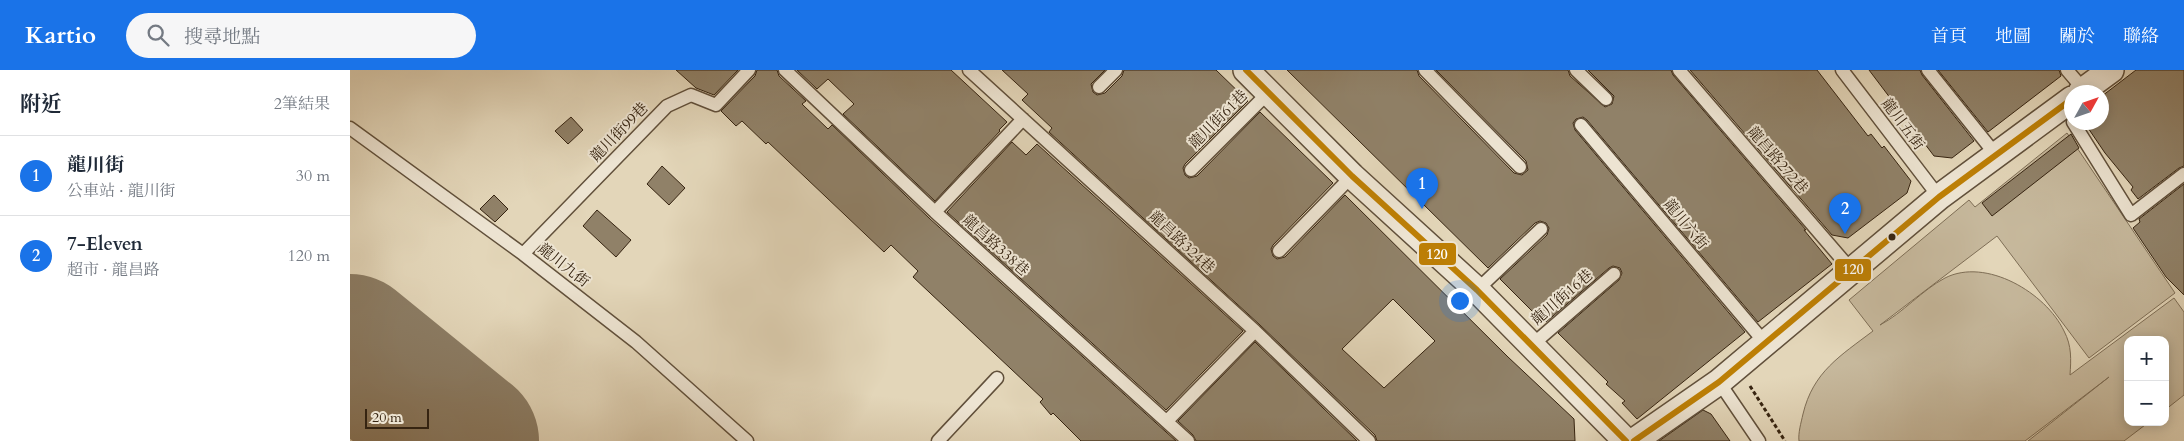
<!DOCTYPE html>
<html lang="zh-TW">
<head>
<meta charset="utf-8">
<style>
  body { margin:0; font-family:Cardo,"Noto Serif TC",serif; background:#f6f6f7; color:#1f2937 }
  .controls { position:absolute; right:15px; bottom:15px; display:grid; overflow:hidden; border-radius:10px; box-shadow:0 2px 12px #0003 }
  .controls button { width:45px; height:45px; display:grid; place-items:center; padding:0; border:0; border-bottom:1px solid #e0e1e3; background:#fff; color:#1f2937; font:25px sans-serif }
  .compass { position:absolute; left:1714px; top:15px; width:45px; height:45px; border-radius:50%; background:#fff; box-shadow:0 2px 12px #0003; rotate:50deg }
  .scale { position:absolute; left:15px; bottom:12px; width:64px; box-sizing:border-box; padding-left:5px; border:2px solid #362411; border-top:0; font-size:14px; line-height:18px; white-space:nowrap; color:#362411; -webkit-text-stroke:4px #ede4d2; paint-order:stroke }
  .you { position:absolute; left:1109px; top:230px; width:18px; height:18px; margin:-12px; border:4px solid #fff; border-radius:50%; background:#1a73e8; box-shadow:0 0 0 8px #1a73e833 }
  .badge { display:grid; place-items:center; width:32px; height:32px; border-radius:50%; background:#1a73e8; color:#fff; font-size:16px; font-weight:700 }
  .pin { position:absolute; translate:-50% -41px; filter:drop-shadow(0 1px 2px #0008) }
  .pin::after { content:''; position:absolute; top:26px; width:18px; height:15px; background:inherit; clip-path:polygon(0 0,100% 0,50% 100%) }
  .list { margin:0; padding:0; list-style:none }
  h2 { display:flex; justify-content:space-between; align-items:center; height:65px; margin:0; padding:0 20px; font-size:21px }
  h2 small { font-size:16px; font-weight:400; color:#747a83 }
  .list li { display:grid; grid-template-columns:32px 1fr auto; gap:15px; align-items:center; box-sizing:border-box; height:80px; padding:0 20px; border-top:1px solid #e0e1e3 }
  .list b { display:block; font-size:19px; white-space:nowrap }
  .list p { margin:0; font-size:16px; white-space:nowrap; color:#747a83 }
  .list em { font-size:16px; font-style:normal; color:#747a83 }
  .icon { flex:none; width:28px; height:28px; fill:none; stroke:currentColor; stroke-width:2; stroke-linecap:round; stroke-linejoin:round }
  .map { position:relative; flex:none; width:1834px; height:371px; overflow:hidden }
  header { display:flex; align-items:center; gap:30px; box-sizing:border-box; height:70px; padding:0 25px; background:#1a73e8; color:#fff }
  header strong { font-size:24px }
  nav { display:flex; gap:28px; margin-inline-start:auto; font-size:18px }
  .search { width:350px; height:45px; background:#f6f6f7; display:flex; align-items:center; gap:12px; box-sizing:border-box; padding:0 18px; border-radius:28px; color:#747a83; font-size:19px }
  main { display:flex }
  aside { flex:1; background:#fff }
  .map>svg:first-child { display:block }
</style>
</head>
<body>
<header>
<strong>Kartio</strong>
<div class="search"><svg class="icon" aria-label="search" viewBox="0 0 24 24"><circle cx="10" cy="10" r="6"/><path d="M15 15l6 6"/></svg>搜尋地點</div>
<nav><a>首頁</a><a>地圖</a><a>關於</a><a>聯絡</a></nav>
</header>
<main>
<aside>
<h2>附近<small>2筆結果</small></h2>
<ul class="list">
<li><span class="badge">1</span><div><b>龍川街</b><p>公車站 · 龍川街</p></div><em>30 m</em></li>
<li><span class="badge">2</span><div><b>7-Eleven</b><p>超市 · 龍昌路</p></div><em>120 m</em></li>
</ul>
</aside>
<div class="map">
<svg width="1834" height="371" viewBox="0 0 1834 371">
  <rect width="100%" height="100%" fill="#e3d6b9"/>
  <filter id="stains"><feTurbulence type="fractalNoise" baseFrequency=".004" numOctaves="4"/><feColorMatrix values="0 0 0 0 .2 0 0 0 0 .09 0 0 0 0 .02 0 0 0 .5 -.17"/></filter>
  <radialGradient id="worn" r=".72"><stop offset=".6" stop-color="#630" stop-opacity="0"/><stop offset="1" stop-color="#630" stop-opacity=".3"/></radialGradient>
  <path fill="#c6b89c" stroke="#7e6e56" d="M1717 63 1825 223 1739 288 1647 166 1530 255C1553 243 1572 220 1595 208 1636 187 1696 223 1714 261 1722 276 1721 290 1720 305L1824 228 1834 242V325L1815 340V270H1778V352H1799L1774 371H1678L1759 307 1675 371H1449C1448 363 1451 353 1453 344 1463 302 1490 286 1523 261L1499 230 1619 130 1625 137Z"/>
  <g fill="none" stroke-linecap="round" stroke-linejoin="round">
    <path stroke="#8c7d65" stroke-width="144" d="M0 276 117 371"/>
  </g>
  <path fill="#908168" stroke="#362411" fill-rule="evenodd" d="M326 0H388L364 25 346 18Z
    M407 0H427L429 6 456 31 452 34 454 36 478 59 482 55 579 148 826 371H731L703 343 701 345 690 332 693 329 563 207 568 201 541 175 534 182 418 72 416 74 392 51 386 56 371 41 405 6Z
    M447 0H601L657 52 649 60 650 61 585 131 493 44 504 34 478 9 467 19Z
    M652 0H755L741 14 743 22 747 25 755 23 772 6 774 0H866L898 31 835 94 833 98 835 105 839 108 847 106 910 42 983 113 923 175 921 179 923 186 927 189 935 187 995 125 1158 287 1224 349 1225 371H1027L1025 365 910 255 699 62 702 58 672 30 678 24ZM1043 229 1085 271 1034 318 992 279Z
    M937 0H1067L1069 6 1164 103 1172 105 1178 100 1176 91 1086 0H1218L1220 6 1255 37 1262 34 1264 26 1238 0H1321L1323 5 1456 160H1454L1482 194 1408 252 1237 50 1233 47 1226 49 1223 53 1225 60 1395 262 1287 349 1272 333 1275 331 1256 314 1258 312 1208 263 1269 210 1272 203 1270 198 1263 196 1259 198 1196 252 1194 249 1192 251 1150 209 1197 165 1199 158 1196 153 1190 151 1185 153 1138 198Z
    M1340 0H1467L1518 66 1521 64 1532 78 1534 76 1561 111 1557 123 1498 168 1482 165Z
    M1519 0H1570L1572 5 1624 71 1602 88 1584 86Z
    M1588 0H1709L1711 6 1638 62Z
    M1786 0H1834V96L1829 98 1788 129 1781 120 1783 117 1755 83 1734 52H1752V26Z
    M221 47 233 60 218 74 205 61Z
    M1721 64 1729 78 1642 146 1632 133Z
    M662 72 676 85 687 74 893 261 816 340 597 142Z
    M312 96 335 118 319 135 297 114Z
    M1834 114V225L1816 207 1783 158 1790 152 1789 149Z
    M144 125 158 139 145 152 130 139Z
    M247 140 281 170 266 187 233 156Z
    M905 272 1007 371H846L843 365 828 351Z
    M1353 340 1361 344 1380 371H1309Z"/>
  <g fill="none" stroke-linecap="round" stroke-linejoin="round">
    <defs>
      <path id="lane" d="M435 0 585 142 838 371
        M619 0 905 261 1019 371
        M1075 0 1170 97
        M1226 0 1256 29
        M1329 0 1503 202
        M1492 0 1589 127
        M1578 0 1646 85
        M1717 0 1734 20
        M749 17 766 0
        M1723 52 1781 145 1834 104
        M1231 55 1416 274
        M0 58 173 184 286 272 397 371
        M841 100 919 22
        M585 142 673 49
        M929 181 1002 106
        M173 184 317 36 341 25 366 35 399 0
        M1127 220 1191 159
        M1182 275 1264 204
        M1369 312 1409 371
        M817 351 905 261
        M588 371 647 308"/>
      <path id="street" d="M896 0 1002 106 1127 220 1276 371
        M1731 22 1761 0
        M1284 371 1369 312 1589 127 1722 29"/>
    </defs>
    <use href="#lane" stroke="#61503b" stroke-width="15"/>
    <use href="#street" stroke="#61503b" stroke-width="28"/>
    <path stroke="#362411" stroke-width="3" stroke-dasharray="4 2.5" stroke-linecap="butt" d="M1400 316 1435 371"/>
    <use href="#lane" stroke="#ede4d2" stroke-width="12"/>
    <use href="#street" stroke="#ede4d2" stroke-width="25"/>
    <defs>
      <path id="bus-1" d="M896 0 1002 106 1127 220 1276 371
        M1284 371 1369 312 1589 127 1722 29"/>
    </defs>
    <use href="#bus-1" stroke="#ede4d2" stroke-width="10"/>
    <use href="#bus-1" stroke="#bd7f05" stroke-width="6"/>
  </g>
  <circle fill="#362411" stroke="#ede4d2" stroke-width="2" cx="1542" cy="167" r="4.5"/>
  <g text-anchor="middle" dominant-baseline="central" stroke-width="4" stroke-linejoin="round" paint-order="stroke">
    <g font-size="15" fill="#362411" stroke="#ede4d2">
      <text transform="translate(868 49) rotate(-45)">龍川街61巷</text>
      <text transform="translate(1553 54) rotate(53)">龍川五街</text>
      <text transform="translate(269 62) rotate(-46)">龍川街99巷</text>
      <text transform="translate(1428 90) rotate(49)">龍昌路272巷</text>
      <text transform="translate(1336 154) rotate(50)">龍川六街</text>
      <text transform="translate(832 172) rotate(43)">龍昌路324巷</text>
      <text transform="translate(646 175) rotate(42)">龍昌路338巷</text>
      <text transform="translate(214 195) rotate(38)">龍川九街</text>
      <text transform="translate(1212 227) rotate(-41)">龍川街16巷</text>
    </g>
  </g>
  <g stroke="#ede4d2" stroke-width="2">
    <rect x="1068" y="172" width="39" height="24" rx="5" fill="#bd7f05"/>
    <rect x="1484" y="188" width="38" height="24" rx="5" fill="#bd7f05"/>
  </g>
  <g font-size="14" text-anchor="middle" font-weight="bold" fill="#fff">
    <text x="1087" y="189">120</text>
    <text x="1503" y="204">120</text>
  </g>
  <rect width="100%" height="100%" filter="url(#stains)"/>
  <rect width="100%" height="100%" fill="url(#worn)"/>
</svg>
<div class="controls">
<button>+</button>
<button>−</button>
</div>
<svg class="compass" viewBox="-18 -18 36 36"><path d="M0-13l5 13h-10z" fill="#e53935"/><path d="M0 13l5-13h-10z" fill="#747a83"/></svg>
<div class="scale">20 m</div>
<div class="you"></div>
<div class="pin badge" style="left:1072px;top:139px">1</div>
<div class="pin badge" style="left:1495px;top:164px">2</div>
</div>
</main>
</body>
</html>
